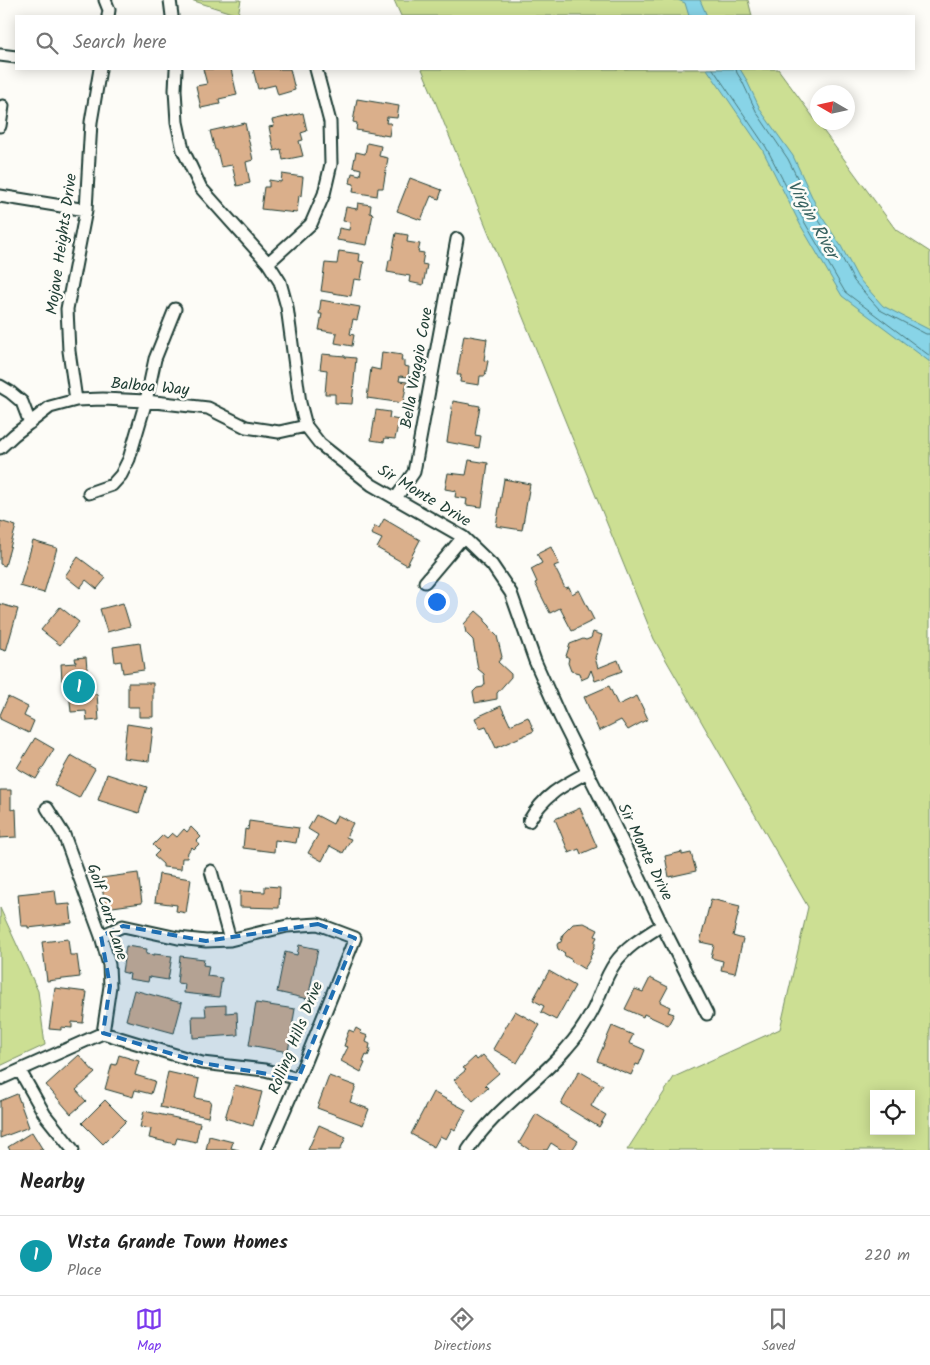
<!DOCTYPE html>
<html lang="en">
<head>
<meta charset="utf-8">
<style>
  body { margin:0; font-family:Kalam,sans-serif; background:#f6f6f6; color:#222 }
  .controls { position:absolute; right:15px; bottom:15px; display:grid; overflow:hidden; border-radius:0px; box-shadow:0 2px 12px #0003 }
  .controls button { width:45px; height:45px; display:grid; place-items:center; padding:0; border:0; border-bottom:1px solid #e0e0e0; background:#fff; color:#222; font:25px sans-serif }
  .compass { position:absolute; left:810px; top:85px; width:45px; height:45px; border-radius:50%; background:#fff; box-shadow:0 2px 12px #0003; rotate:279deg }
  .you { position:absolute; left:436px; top:601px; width:18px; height:18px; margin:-12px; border:4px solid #fff; border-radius:50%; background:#1a73e8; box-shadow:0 0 0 8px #1a73e833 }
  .badge { display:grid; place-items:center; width:32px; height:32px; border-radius:50%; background:#7c3aed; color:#fff; font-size:16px; font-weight:700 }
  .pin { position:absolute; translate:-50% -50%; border:2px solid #fff; box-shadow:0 1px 5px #0006 }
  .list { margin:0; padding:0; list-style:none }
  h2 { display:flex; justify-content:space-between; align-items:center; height:65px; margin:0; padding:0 20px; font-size:21px }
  h2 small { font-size:16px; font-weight:400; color:#767676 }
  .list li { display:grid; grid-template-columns:32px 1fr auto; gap:15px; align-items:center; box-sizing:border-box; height:80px; padding:0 20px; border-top:1px solid #e0e0e0 }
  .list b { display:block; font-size:19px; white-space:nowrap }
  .list p { margin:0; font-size:16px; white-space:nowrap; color:#767676 }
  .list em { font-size:16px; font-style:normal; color:#767676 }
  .icon { flex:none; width:28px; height:28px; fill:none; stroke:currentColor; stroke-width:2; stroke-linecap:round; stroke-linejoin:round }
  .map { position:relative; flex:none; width:930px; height:1150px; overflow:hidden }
  .search { position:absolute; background:#fff; box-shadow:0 2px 12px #0003; left:15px; right:15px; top:15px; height:55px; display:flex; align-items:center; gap:12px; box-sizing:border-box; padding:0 18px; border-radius:0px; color:#767676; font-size:19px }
  .sheet { height:145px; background:#fff }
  nav { display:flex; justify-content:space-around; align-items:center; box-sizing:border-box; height:70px; border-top:1px solid #e0e0e0; background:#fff; font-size:14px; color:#767676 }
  nav a { display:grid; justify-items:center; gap:2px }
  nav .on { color:#7c3aed }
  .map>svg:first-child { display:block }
</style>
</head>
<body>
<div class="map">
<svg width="930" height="1150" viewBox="0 0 930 1150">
  <rect width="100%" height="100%" fill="#fdfcf7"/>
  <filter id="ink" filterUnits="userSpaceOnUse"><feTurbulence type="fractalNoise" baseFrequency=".02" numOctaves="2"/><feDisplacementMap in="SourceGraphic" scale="10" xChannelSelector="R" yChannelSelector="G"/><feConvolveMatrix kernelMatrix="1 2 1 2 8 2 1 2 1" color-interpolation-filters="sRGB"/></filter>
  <g filter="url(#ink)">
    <path fill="#ccdf93" stroke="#768e64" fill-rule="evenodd" d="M191 0H241L238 15Z
      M394 0H748L752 16H401Z
      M422 69H778L896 230 930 252V1150H627L674 1077 780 1029 808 907 654 639ZM874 1094H911V1131H874Z
      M0 908 38 991 45 1045 0 1066Z"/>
    <path fill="#88d4e7" stroke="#5e989f" d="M678 0H700L707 16H689L685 3Z
      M707 69H740L746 79 761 111 793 156 820 214 841 246 858 278 883 306 930 330V362L842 296 801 226 762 149Z"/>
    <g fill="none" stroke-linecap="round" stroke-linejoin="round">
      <path stroke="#49797c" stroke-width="1" d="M713 69 766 147 805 223 845 292 930 356
        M736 69 737 73 742 81 757 113 788 159 816 216 837 248 854 281 880 310 926 334H930"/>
    </g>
    <path fill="#daaf8b" stroke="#1f3d34" d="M203 69H231L237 95 219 99 220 104 201 108 196 86 207 84Z
      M253 69H290L295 90 278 95 275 85 258 89Z
      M357 99 399 106 397 118 387 117 386 123H391L389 136 356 130 357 123 353 122Z
      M303 113 307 131 301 133 303 140 299 141 303 156 283 160 281 149 274 151 269 127 274 126 272 120Z
      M245 123 253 160 246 162 250 183 237 186 232 165 221 167 217 150H215L210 131Z
      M367 143 381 146 379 156 388 158 383 188H378L377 196 353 192 354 184 350 183 352 173 360 175 361 169 353 167 356 152 365 154Z
      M282 174 303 177 301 196 299 195 297 213 261 209 264 187H269V180L281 182Z
      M410 178 442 190 439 199 431 196 421 220 397 211Z
      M358 203 371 205 370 213 373 214 367 245 337 240 339 228 349 230 350 222 343 221 346 207 357 209Z
      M396 233 408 235 407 242 420 244 418 252 424 253 422 264 427 265 423 285 409 282 410 276 387 272 389 260H391Z
      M339 251 360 254 359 261 364 262 361 280 354 279 351 296 321 291 325 263 337 264Z
      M321 300 360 307 357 320 353 319 350 334 354 335 352 346 335 343 337 333 319 330 322 314H319Z
      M464 335 487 339 484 360 488 361 485 376H480L479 385 460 382 461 375H457Z
      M382 352 402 355 401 361H404V366L409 367 408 377 400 376 399 381 407 382 403 403 367 398 371 368 380 370Z
      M322 354 345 356V357L356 358 352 404 335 403V394H325L327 370 320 369Z
      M453 401 480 406 475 435 481 436 479 448 447 442Z
      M376 410 390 412 389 418 399 420 395 439 385 438 384 442 371 440Z
      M469 460 488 463 482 507 466 505 467 499 455 497 456 491 445 489 448 473 466 475Z
      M504 479 530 484 522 530 496 526Z
      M384 519 420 540 407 565 377 548 382 539 371 534 375 526 379 528Z
      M0 521 16 526 5 566 0 564Z
      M33 541 57 548 44 593 20 586Z
      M551 547 559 564 554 566 565 588 569 587 572 594 579 590 594 620 572 631 560 608 550 613 535 583 537 582 531 569 542 563 537 554Z
      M78 557 106 578 97 589 86 580 80 588 65 576Z
      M123 603 130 626 107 632 100 609Z
      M0 604 18 609 6 651 0 649Z
      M60 607 79 622 60 645 41 630Z
      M476 611 485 619V621L490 626 491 630 497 636 502 657 498 662 511 674V677L497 693V699L475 703 473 692 477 688 483 687 485 684 484 674 478 669 473 640 466 633 464 624Z
      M593 632 602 635 595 658 598 668 618 660 622 671 595 681 591 670 588 677 581 680 579 673 571 671 568 663 569 658 566 656 570 644 583 639 586 640 591 638Z
      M140 643 144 670 123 673 121 661 115 662 113 647Z
      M86 657 89 694H97L99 720 87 721 86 711 71 712 68 680 62 681 61 664 76 663 75 658Z
      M128 683H153V717H139V707H128Z
      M609 686 618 705 637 696 648 719 628 730 621 720 599 731 584 697Z
      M8 697 28 707 24 716 34 721 29 733 0 719V715Z
      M501 706 510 725 528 717 534 731 496 748 486 727 480 729 475 718Z
      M127 724 153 728 149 761 123 758Z
      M35 738 54 749 36 779 17 768Z
      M71 755 95 769 79 798 54 785Z
      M107 774 147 787 139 813 98 800Z
      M0 790H11V810L16 809 17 837 0 838Z
      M580 808 597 847 581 854 579 849 569 853 555 819Z
      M316 815 333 824 337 815 353 823 346 837 351 839 343 853 330 846 322 861 308 853 318 835 308 829Z
      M249 821 299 828 296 843 275 840 274 852 243 848 245 829 248 830Z
      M191 827 201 837 197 841 199 844 194 849 192 847 188 852 187 858H182L181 869 163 867V864L154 856 159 851 153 845 163 835 167 838 172 833 177 837 184 829 187 832Z
      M682 852V855L691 853 696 871 669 877 665 856Z
      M138 873 142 903 105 908 101 878Z
      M159 874 191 879 186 913 176 911 177 905 155 902Z
      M265 886 280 887 279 908 240 907V891L265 892Z
      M55 890 57 905 70 904 72 923 28 928V926H21L18 894Z
      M711 899 740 906 733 936 743 939 735 973 721 970 723 961 711 958 714 945 700 942Z
      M584 923 598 930 595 936 597 937 595 941V946L592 951 593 952 590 957 591 958 584 969 571 961 572 960 565 956 564 954 565 953 558 949 557 945 558 943 561 942 563 934 573 924Z
      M68 939 70 955H77L80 977 47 981 42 942Z
      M299 945 318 949 308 999 277 992 285 952 297 955Z
      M126 946 147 949 146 954 154 955V954L172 956 168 980 149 977 148 982 129 979 130 974 122 972Z
      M180 956 204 959 203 965 209 966 207 976 222 978 219 997 184 993 185 984 177 983Z
      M549 971 575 986 556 1020 541 1012 544 1006 533 1000Z
      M650 978 668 987 660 1002 670 1007 668 1012 674 1014 668 1025 644 1014 643 1017 625 1009 635 989 643 992Z
      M55 988 87 992 83 1023 72 1022V1028L61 1027V1030L49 1029Z
      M134 990 182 1003 174 1033 126 1020Z
      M256 1003 295 1009 288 1052 249 1045Z
      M226 1005V1013L237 1012 238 1035 193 1038 192 1016H206L205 1006Z
      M515 1011 540 1025 517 1063 493 1049Z
      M612 1026 633 1035 629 1043 645 1050 639 1065 636 1064 631 1075 597 1061Z
      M356 1028 361 1031 360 1033 368 1036 366 1042 370 1044 369 1049H371L368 1056 366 1055 363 1062 365 1063 361 1072 341 1061 348 1047 344 1046 346 1040H345L349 1030 354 1032Z
      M79 1055 95 1073 76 1090 86 1101 71 1114 46 1085Z
      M119 1055 139 1061 135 1075 155 1081 151 1094 135 1090 133 1097 105 1089 112 1064 116 1065Z
      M483 1055 499 1073 485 1085 488 1088 473 1101 454 1080 466 1070 463 1068 475 1057 477 1060Z
      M579 1071 603 1085 591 1106 606 1115 599 1127 561 1104Z
      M168 1072 199 1079 195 1098 211 1101 208 1117 160 1107Z
      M329 1076 356 1086 350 1102 369 1109 363 1125 317 1108Z
      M235 1085 262 1092 253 1126 225 1118Z
      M433 1092 466 1110 455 1130 452 1128 446 1139 440 1136 434 1147 411 1134Z
      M17 1094 29 1127 0 1138V1101Z
      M105 1100 126 1121 103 1144 82 1123Z
      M144 1111 200 1123 196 1142 177 1138 175 1144 149 1138 151 1129 140 1127Z
      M536 1114 578 1141 572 1150H562L551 1143 547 1150H530L519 1143Z
      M319 1125 346 1137 340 1150H308Z
      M32 1132 43 1150H10L8 1147Z
      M209 1136 233 1142 231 1148 239 1150H206Z"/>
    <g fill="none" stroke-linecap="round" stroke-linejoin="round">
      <defs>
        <path id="minor" d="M105 0 109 10 108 16
          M170 0 172 16
          M0 55 16 57
          M176 69 175 90 177 122 183 150 201 188 268 263 280 282 287 307 300 403 306 426 320 444 372 485 463 537 492 565 511 593 535 661 560 717 626 849 662 925 707 1014
          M0 126 3 106
          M0 196 86 210
          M268 263 311 224 324 194 331 164 330 122 316 69
          M0 386 10 392 22 402 30 423
          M76 400 69 351 67 309 86 210 91 122 100 69
          M0 448 14 435 50 407 76 400 103 399 146 401 208 408 246 427 279 432 306 426
          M89 493 112 485 121 475 129 459 146 401 155 359 175 309
          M396 498 414 472 457 239
          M425 582 463 537
          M47 808 64 835 101 936 109 965 110 986 103 1033
          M529 821C544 795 562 786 588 772
          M211 871 230 940
          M101 936 123 926 178 938 206 941 230 940 287 926 318 924 355 938 298 1079 267 1150
          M20 1071 45 1115 73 1150
          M0 1079 103 1033 202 1063 265 1070 298 1079
          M468 1150C494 1110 535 1085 566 1049 577 1037 587 1022 594 1008 601 993 605 977 615 963 627 946 645 936 662 925"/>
      </defs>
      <use href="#minor" stroke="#1f3d34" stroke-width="15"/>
      <use href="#minor" stroke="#fdfcf7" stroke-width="11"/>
    </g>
  </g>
  <path fill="#1f6fb2" fill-opacity="0.2" stroke="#1f6fb2" stroke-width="4" stroke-dasharray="10 6" stroke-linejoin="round" d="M318 924 355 938 298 1079 202 1063 103 1033 110 986 101 936 123 926 206 941Z"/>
  <g text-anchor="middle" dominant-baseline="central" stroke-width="5" stroke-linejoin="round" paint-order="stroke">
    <g font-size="16" fill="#1f3d34" stroke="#fdfcf7">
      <text transform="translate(62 244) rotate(-82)">Mojave Heights Drive</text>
      <text transform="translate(417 368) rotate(-80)">Bella Viaggio Cove</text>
      <text transform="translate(150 387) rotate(5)">Balboa Way</text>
      <text transform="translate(424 496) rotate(31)">Sir Monte Drive</text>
      <text transform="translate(645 852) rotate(64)">Sir Monte Drive</text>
      <text transform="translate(107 912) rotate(72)">Golf Cart Lane</text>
      <text transform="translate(296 1038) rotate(-68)">Rolling Hills Drive</text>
    </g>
    <g font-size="18" font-style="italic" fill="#396361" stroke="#fdfcf7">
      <text transform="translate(812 220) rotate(61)">Virgin River</text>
    </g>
  </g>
</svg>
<div class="controls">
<button><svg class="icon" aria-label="locate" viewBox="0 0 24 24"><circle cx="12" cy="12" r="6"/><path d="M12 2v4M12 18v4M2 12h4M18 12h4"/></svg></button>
</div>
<svg class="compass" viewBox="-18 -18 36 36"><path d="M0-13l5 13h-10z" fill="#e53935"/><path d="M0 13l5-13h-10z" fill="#767676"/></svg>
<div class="you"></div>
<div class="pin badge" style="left:79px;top:687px;background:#0f9aa8">1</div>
<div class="search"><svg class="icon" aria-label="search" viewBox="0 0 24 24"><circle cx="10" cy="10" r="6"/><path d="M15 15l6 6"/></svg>Search here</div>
</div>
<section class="sheet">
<h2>Nearby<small></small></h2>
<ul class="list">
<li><span class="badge" style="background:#0f9aa8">1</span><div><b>VIsta Grande Town Homes</b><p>Place</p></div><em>220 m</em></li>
</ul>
</section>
<nav>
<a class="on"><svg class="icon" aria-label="map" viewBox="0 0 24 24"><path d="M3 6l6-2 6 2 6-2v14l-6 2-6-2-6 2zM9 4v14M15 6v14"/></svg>Map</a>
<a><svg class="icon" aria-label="directions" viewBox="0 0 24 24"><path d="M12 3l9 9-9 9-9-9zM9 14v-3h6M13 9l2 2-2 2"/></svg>Directions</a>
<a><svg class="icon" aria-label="saved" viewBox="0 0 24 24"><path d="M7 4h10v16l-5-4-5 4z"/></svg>Saved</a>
</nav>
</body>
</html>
